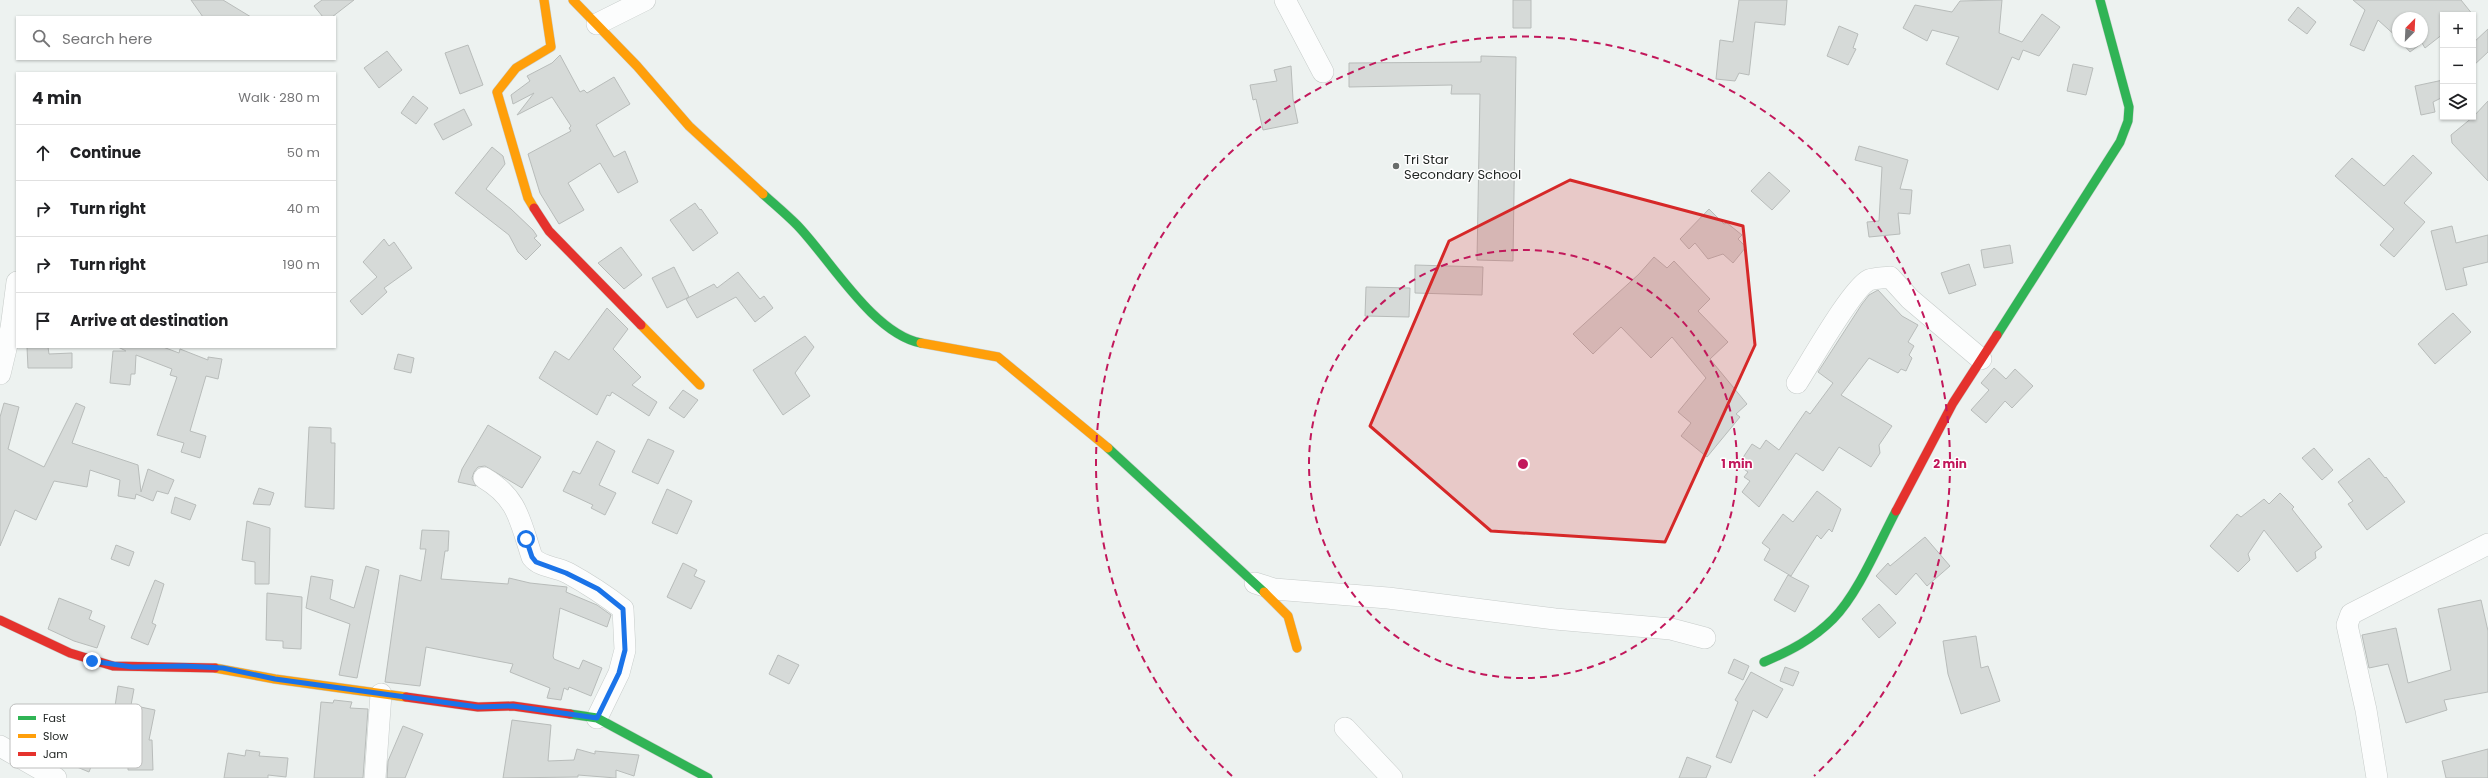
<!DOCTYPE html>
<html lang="en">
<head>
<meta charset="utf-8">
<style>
  body { margin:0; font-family:Poppins,sans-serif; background:#f6f6f6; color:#202124 }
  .controls { position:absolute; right:12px; top:12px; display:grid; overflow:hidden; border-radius:0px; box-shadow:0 1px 3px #0004 }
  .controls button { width:36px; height:36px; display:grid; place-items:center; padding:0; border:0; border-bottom:1px solid #e0e0e0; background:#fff; color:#202124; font:20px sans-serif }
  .compass { position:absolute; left:2392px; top:12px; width:36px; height:36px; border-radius:50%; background:#fff; box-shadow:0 1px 3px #0004; rotate:24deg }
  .stop { position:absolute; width:12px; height:12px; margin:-9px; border:3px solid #1a73e8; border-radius:50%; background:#fff }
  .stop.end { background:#1a73e8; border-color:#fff; box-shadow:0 1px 4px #0008 }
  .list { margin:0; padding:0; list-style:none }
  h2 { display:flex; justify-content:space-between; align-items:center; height:52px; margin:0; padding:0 16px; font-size:17px }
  h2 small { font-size:13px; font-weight:400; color:#757577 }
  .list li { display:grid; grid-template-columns:26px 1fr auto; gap:12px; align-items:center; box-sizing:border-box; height:56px; padding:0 16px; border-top:1px solid #e0e0e0 }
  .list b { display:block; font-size:15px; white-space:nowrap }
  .list em { font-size:13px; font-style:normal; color:#757577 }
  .icon { flex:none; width:22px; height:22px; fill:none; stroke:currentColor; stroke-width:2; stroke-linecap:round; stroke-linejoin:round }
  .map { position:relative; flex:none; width:2488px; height:778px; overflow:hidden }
  .search { position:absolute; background:#fff; box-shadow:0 1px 3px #0004; left:16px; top:16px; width:320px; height:44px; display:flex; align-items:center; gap:10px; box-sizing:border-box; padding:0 14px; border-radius:0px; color:#757577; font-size:15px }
  .panel { position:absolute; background:#fff; box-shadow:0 1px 3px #0004; left:16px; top:72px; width:320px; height:276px; border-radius:0px }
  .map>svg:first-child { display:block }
</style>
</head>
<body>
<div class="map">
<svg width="2488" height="778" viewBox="0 0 2488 778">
  <rect width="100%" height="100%" fill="#edf2f0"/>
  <path fill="#d6dad8" stroke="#b8bcba" d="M191 0H223L251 17H203Z
    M322 0H354L332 17H323L314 6Z
    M1513 0H1531V28H1513Z
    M1739 0H1787L1785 25 1755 22 1749 75 1739 73 1735 81 1716 79 1720 40 1733 42Z
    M2002 0 1999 33 2022 42 2042 14 2060 27 2039 56 2023 50 2019 60 2012 57 1998 90 1946 64 1959 37 1932 30 1927 41 1903 28 1915 5 1952 12 1960 1Z
    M2353 0H2461L2473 15H2443V34L2425 48 2422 43 2410 52 2401 42H2422V18H2398V38L2378 20 2364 51 2350 45 2365 10Z
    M2298 7 2316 22 2307 34 2288 20Z
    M1839 26 1858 34 1853 48 1856 49 1848 65 1827 56Z
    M2488 29V52L2473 66V43Z
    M468 45 483 85 460 94 445 53Z
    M387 51 402 70 379 88 364 68Z
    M560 55 580 92 584 90 587 93 614 77 630 104 596 125 614 157 625 151 638 182 618 193 600 163 568 183 584 210 559 224 540 193 528 154 571 131 569 128 571 126 552 97 517 115 534 93 513 104 511 95 530 81 527 76 552 63Z
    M1481 56 1516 57 1513 261 1477 260 1480 94H1451L1452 85 1349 87V63L1481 62Z
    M2073 64 2093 68 2086 95 2067 91Z
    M1291 66 1293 99 1298 123 1263 130 1256 99 1253 100 1250 85 1277 81 1274 70Z
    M2443 80V97L2433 102 2435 112 2421 115 2415 86Z
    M413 96 428 108 416 124 401 113Z
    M2488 101V181L2452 143 2451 135 2473 117Z
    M464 109 472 125 443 140 434 124Z
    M1859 146 1908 160 1900 189 1912 190 1910 214 1898 213 1900 234 1869 237 1867 222 1879 221 1882 167 1855 160Z
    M492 147 503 156 505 164 486 189 511 209 533 230 537 236 534 238 541 245 526 260 518 252 509 235 455 193Z
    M2413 155 2432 173 2404 203 2425 222 2394 257 2380 245 2394 229 2335 176 2352 158 2384 186Z
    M1769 172 1790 191 1772 210 1751 191Z
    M695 203 700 210 701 209 718 233 693 251 670 220Z
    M1709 209 1724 224 1727 223 1742 235 1738 239 1746 247 1733 263 1723 254 1708 259 1695 243 1689 249 1680 239Z
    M2452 226 2456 243 2488 235V262L2463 268 2467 285 2446 290 2431 231Z
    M384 239 389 246 394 242 412 268 384 288 387 292 362 315 350 301 377 277 363 262Z
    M2010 245 2013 263 1984 268 1981 250Z
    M621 247 642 275 624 289 598 263Z
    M1654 257 1667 268 1674 261 1710 299 1698 311 1728 342 1710 359 1747 404 1736 414 1740 417 1707 457 1681 436 1691 423 1678 412 1706 378 1672 337 1651 358 1621 327 1593 354 1573 334 1639 274Z
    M1969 264 1976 285 1949 294 1941 273Z
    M1415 265 1483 267 1482 295 1415 293Z
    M674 267 689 297 667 308 652 278Z
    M738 272 760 299 764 296 773 308 755 322 736 297 697 318 686 299 714 284 717 288Z
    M1366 287 1410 288 1409 317 1365 316Z
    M1878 290 1902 316 1918 325 1908 342 1914 346 1909 355 1912 358 1906 371 1901 369 1898 373 1869 358 1841 395 1892 426 1879 445 1880 453 1871 467 1839 447 1823 471 1796 453 1759 507 1742 492 1750 481 1744 477 1748 472 1738 465 1752 444 1760 449 1766 440 1779 450 1806 411 1810 414 1833 383 1818 372 1862 304 1869 295Z
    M607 308 628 329 613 349 641 377 632 385 657 402 649 416 612 392 610 396 607 395 597 415 539 378 555 351 569 360Z
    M2453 313 2471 332 2435 364 2418 344Z
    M805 336 814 347 795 373 810 396 783 415 753 370Z
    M27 347H48L49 354 72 353V368H28Z
    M118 347H163L179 353 180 349 208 360V357L222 359 218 379 206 376 190 431 206 436 200 458 181 452 184 443 157 435 177 377 170 375 172 369 136 355 135 374H131L130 385 110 383 113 351H126Z
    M398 354 414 358 411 373 394 369Z
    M1994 368 2006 379 2015 369 2033 386 2012 408 2005 401 1986 423 1971 410 1989 390 1981 383Z
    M683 390 698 400 684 418 669 408Z
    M4 403 19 407 8 449 44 467 76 403 85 407 72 443 138 465 141 492 148 469 174 480 168 494 157 491 153 501 136 494 135 499 118 496 120 480 90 470 87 487 54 481 36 520 15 510 0 546V417Z
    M488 425 541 457 522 488 485 466 478 467 474 472 472 478 476 486 458 482 462 469Z
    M309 427 331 428V443H335L334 509 305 507Z
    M648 439 674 451 658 484 632 472Z
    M597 441 615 451 599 485 616 493 605 515 591 508 593 505 563 491 573 471 580 474Z
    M2314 448 2333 470 2322 480 2302 458Z
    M2369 458 2385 478 2386 477 2405 502 2367 530 2348 504 2353 501 2338 482Z
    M259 488 274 493 270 505 253 504Z
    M667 489 692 501 677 534 652 523Z
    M1817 491 1841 509 1832 532 1829 529 1821 539 1817 535 1791 576 1764 560 1770 549 1762 543 1783 514 1793 522Z
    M2280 493 2294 507 2292 509 2322 547 2315 552 2316 558 2297 572 2264 530 2248 554 2250 560 2238 572 2210 546 2237 514 2241 517 2264 499 2269 504Z
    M175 497 196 505 190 520 171 513Z
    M247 521 270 528 269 584H255V562L242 560Z
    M422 530 449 531 448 551H445L441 579 508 584 509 578 530 583 567 587 566 592 597 605 611 615 607 627 560 608 553 656 554 659 579 669 583 660 602 668 591 696 569 687 568 690 564 688 561 700 547 698 550 688 510 672 513 664 426 647 420 686 385 682 400 575 421 581 426 549H420Z
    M1925 537 1950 566 1927 586 1916 573 1896 595 1876 576 1888 563 1890 566Z
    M116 545 134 552 129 566 111 559Z
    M683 563 697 570 694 576 705 581 691 609 667 597Z
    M366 566 379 570 357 678 339 675 350 624 306 608 311 576 333 580 330 599 354 608Z
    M1788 575 1809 586 1795 612 1774 600Z
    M155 580 164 584 152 623 156 625 148 645 131 638Z
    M267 593 302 597 301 649 283 648V641L266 640Z
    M59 598 92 611 89 619 105 626 97 648 74 641 48 629Z
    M2481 600 2488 631V692L2444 700 2447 710 2406 723 2388 664 2369 668 2362 635 2396 628 2408 683 2451 670 2438 609Z
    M1879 604 1896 623 1879 638 1862 619Z
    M1976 636 1981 668 1988 666 2000 701 1961 714 1948 674 1943 641Z
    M778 655 799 665 789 684 769 674Z
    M1734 659 1749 666 1743 680 1728 673Z
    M1785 667 1799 672 1793 686 1780 681Z
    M1751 672 1783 689 1767 718 1753 710 1731 763 1716 757 1738 702 1735 700Z
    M118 686 134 689 131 705 155 710 149 740H152L153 770H128V750L103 749 102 713H114Z
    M334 700 352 702 350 708 368 709 363 778H314L321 702 333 703Z
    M42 720 70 722 69 749 94 759 89 772 65 762 64 766 38 754 40 748Z
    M512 720 551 725 548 761 574 760 577 749 595 754V751L639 755 634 776 616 770V778L578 775V777L503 778Z
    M403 726 423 734 405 778H387L388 761Z
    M2488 749V778H2446L2442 761Z
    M246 750 260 752 259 756 288 758 286 777 268 775V778H224L228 753 245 756Z
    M1687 757 1711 766 1706 778H1679Z"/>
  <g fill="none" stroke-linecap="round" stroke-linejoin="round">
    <defs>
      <path id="street" d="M1285 0 1323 72
        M597 24 645 0
        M0 374 11 328 17 282
        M1797 383C1810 363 1852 288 1869 280 1875 278 1884 278 1890 277L1910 299 1981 359
        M484 478C518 498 520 521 532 557 541 568 555 566 568 573 588 584 605 595 623 609L625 650 619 673 597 718
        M1255 583 1274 589 1388 598 1555 619 1671 629 1705 638
        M1345 728 1392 778
        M0 746 56 778
        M375 778 381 694
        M2377 778 2366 710 2347 625 2351 614 2488 544"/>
      <path id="fast" d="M763 194C774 204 786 214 797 225 830 259 873 334 921 343
        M1997 335 2120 142 2128 121 2129 107 2100 0
        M1108 448 1264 592
        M1764 662C1790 651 1813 639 1833 619 1858 594 1879 543 1896 511
        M570 714 597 718 708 778"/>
      <path id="slow" d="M573 0 637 66 689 126 763 194
        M534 208 528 198 497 92 516 68 551 47 544 0
        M641 325 700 385
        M921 343 998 357 1108 448
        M1264 592 1288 616 1297 648
        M215 668 275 679 406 697"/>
      <path id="jam" d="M534 208 549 231 641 325
        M1896 511 1953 403 1997 335
        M0 620 70 653 113 666 215 668
        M406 697 478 707 513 706 570 714"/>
    </defs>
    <use href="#street" stroke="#c7ccca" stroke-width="22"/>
    <use href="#fast" stroke="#c7ccca" stroke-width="10"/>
    <use href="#slow" stroke="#c7ccca" stroke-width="10"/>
    <use href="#jam" stroke="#c7ccca" stroke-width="10"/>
    <use href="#street" stroke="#fcfdfd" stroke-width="21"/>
    <use href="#fast" stroke="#30b455" stroke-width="9"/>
    <use href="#slow" stroke="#ff9f0a" stroke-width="9"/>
    <use href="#jam" stroke="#e5322d" stroke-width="9"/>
  </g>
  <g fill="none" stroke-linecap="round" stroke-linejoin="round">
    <path stroke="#1a73e8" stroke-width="5" d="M92 661 132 667 184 666 223 668 275 679 478 707 513 706 597 718 619 673 625 650 623 609 598 589 566 573 536 562 532 557 526 539"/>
  </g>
  <path fill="#d62828" fill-opacity="0.2" stroke="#d62828" stroke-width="3" stroke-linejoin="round" d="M1570 180 1743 226 1755 345 1665 542 1491 531 1370 426 1449 241Z"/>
  <g fill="none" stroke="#c2185b" stroke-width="2" stroke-dasharray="7 5">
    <circle cx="1523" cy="464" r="214"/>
    <path d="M1232 776A427 427 0 1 1 1814 776"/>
  </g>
  <circle fill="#696d6b" stroke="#fff" stroke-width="1.5" cx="1396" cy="166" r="4"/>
  <g text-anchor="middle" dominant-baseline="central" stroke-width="3" stroke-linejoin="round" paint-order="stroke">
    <g font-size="13" fill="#222624" stroke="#fff" text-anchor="start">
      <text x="1404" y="159">Tri Star<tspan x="1404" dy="15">Secondary School</tspan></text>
    </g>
  </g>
  <rect x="10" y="704" width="132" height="64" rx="6" fill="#fff" stroke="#bdbebd" stroke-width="1"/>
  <rect x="18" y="716" width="18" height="4" fill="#30b455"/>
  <rect x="18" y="734" width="18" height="4" fill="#ff9f0a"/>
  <rect x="18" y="752" width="18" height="4" fill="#e5322d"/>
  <g font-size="11" fill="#222624">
    <text x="43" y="722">Fast</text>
    <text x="43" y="740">Slow</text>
    <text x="43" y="758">Jam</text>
  </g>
  <circle cx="1523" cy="464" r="6" fill="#c2185b" stroke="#fff" stroke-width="2"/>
  <g font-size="12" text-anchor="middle" font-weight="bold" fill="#c2185b" stroke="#fff" stroke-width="3" stroke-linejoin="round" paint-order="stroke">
    <text x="1737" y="468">1 min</text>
    <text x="1950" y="468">2 min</text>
  </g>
</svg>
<div class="controls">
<button>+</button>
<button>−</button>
<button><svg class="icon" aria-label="layers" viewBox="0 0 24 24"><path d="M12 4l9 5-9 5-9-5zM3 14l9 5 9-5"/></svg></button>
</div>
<svg class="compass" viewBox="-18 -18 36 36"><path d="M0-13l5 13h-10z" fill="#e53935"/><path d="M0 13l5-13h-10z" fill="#757577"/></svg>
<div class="stop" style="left:526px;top:539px"></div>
<div class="stop end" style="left:92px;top:661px"></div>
<div class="search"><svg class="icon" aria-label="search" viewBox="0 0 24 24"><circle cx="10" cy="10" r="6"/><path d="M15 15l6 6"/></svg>Search here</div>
<section class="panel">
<h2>4 min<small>Walk · 280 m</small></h2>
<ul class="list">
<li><svg class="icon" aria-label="ahead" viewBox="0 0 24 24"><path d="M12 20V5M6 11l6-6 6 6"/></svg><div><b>Continue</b></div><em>50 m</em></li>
<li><svg class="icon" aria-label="right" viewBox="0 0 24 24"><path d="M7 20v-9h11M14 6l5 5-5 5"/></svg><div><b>Turn right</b></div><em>40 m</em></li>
<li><svg class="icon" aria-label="right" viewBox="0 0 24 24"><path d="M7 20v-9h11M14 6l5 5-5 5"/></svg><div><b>Turn right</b></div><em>190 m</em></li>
<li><svg class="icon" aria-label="arrive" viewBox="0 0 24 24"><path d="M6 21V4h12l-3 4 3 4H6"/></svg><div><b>Arrive at destination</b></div></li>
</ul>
</section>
</div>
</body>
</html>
